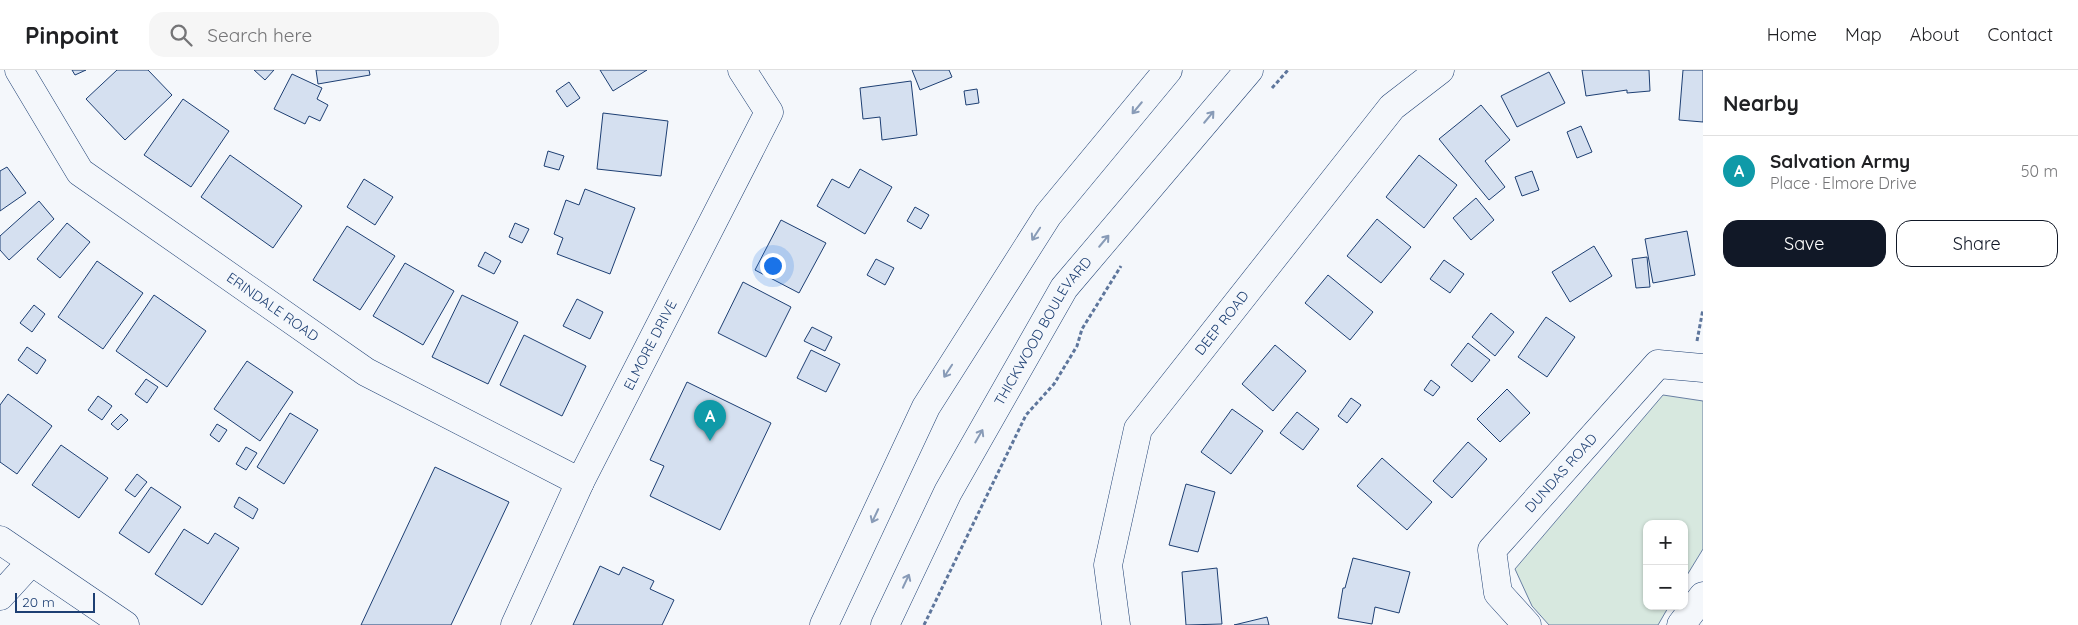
<!DOCTYPE html>
<html lang="en">
<head>
<meta charset="utf-8">
<style>
  body { margin:0; font-family:Quicksand,sans-serif; background:#f6f6f6; color:#202124 }
  .controls { position:absolute; right:15px; bottom:15px; display:grid; overflow:hidden; border-radius:10px; box-shadow:0 1px 4px #0004 }
  .controls button { width:45px; height:45px; display:grid; place-items:center; padding:0; border:0; border-bottom:1px solid #e0e0e0; background:#fff; color:#202124; font:25px sans-serif }
  .scale { position:absolute; left:15px; bottom:12px; width:80px; box-sizing:border-box; padding-left:5px; border:2px solid #1d3f73; border-top:0; font-size:14px; line-height:18px; white-space:nowrap; color:#1d3f73; -webkit-text-stroke:4px #f4f7fb; paint-order:stroke }
  .you { position:absolute; left:772px; top:195px; width:18px; height:18px; margin:-12px; border:4px solid #fff; border-radius:50%; background:#1a73e8; box-shadow:0 0 0 8px #1a73e833 }
  .badge { display:grid; place-items:center; width:32px; height:32px; border-radius:50%; background:#111827; color:#fff; font-size:16px; font-weight:700 }
  .pin { position:absolute; translate:-50% -41px; filter:drop-shadow(0 1px 2px #0008) }
  .pin::after { content:''; position:absolute; top:26px; width:18px; height:15px; background:inherit; clip-path:polygon(0 0,100% 0,50% 100%) }
  .list { margin:0; padding:0; list-style:none }
  h2 { display:flex; justify-content:space-between; align-items:center; height:65px; margin:0; padding:0 20px; font-size:21px }
  h2 small { font-size:16px; font-weight:400; color:#757577 }
  .list li { display:grid; grid-template-columns:32px 1fr auto; gap:15px; align-items:center; box-sizing:border-box; height:70px; padding:0 20px; border-top:1px solid #e0e0e0 }
  .list b { display:block; font-size:19px; white-space:nowrap }
  .list p { margin:0; font-size:16px; white-space:nowrap; color:#757577 }
  .list em { font-size:16px; font-style:normal; color:#757577 }
  .actions { display:flex; gap:10px; padding:15px 20px }
  .actions a { flex:1; padding:11px 0; border:1px solid #111827; border-radius:15px; text-align:center; font-size:18px; color:#111827 }
  .actions .main { background:#111827; color:#fff }
  .icon { flex:none; width:28px; height:28px; fill:none; stroke:currentColor; stroke-width:2; stroke-linecap:round; stroke-linejoin:round }
  .map { position:relative; flex:none; width:1703px; height:555px; overflow:hidden }
  header { display:flex; align-items:center; gap:30px; box-sizing:border-box; height:70px; padding:0 25px; background:#fff; border-bottom:1px solid #e0e0e0 }
  header strong { font-size:24px }
  nav { display:flex; gap:28px; margin-inline-start:auto; font-size:18px }
  .search { width:350px; height:45px; background:#f6f6f6; display:flex; align-items:center; gap:12px; box-sizing:border-box; padding:0 18px; border-radius:15px; color:#757577; font-size:19px }
  main { display:flex }
  aside { flex:1; background:#fff }
  .map>svg:first-child { display:block }
</style>
</head>
<body>
<header>
<strong>Pinpoint</strong>
<div class="search"><svg class="icon" aria-label="search" viewBox="0 0 24 24"><circle cx="10" cy="10" r="6"/><path d="M15 15l6 6"/></svg>Search here</div>
<nav><a>Home</a><a>Map</a><a>About</a><a>Contact</a></nav>
</header>
<main>
<div class="map">
<svg width="1703" height="555" viewBox="0 0 1703 555">
  <rect width="100%" height="100%" fill="#f4f7fb"/>
  <path fill="#d7e8df" stroke="#687fa3" d="M1663 325 1703 331V479L1684 510V454H1647V536H1669L1658 555H1549L1532 536 1515 499Z"/>
  <path fill="#d5e0f0" stroke="#1d3f73" d="M72 0H86L75 5Z
    M117 0H148L172 25 125 70 86 29Z
    M254 0H274L265 10Z
    M316 0H369L370 5 318 14Z
    M600 0H647L613 21Z
    M912 0H949L952 7 920 20Z
    M1582 0H1649L1650 21 1627 23V20L1586 26Z
    M1683 0H1703V52L1679 50Z
    M1549 2 1565 33 1517 57 1501 26Z
    M292 4 322 18 317 29 328 35 320 51 309 46 305 54 274 39Z
    M911 11 917 65 882 70 880 47 863 49 860 18Z
    M569 12 580 28 567 37 556 21Z
    M977 19 979 33 966 35 964 21Z
    M183 29 229 61 191 117 144 85Z
    M1481 35 1510 70 1485 91 1505 117 1489 130 1439 69Z
    M603 43 668 51 661 106 597 99Z
    M1581 56 1592 82 1577 88 1567 62Z
    M548 81 564 86 559 100 544 96Z
    M230 85 302 136 273 178 201 127Z
    M1419 85 1457 115 1424 158 1386 127Z
    M7 97 26 123 0 141V101Z
    M860 99 892 117 865 164 817 136 832 109 849 118Z
    M1532 101 1539 120 1522 126 1515 107Z
    M364 109 393 127 375 155 347 137Z
    M585 119 635 138 610 204 557 184 563 168 554 164 566 130 579 135Z
    M1476 128 1494 150 1471 170 1453 148Z
    M39 131 54 149 9 190 0 180V166Z
    M915 137 929 145 921 159 907 151Z
    M1377 149 1411 177 1381 213 1347 186Z
    M781 150 826 173 799 223 755 200Z
    M67 153 90 172 60 208 37 189Z
    M515 153 529 159 522 173 509 167Z
    M347 156 395 186 360 240 313 210Z
    M1687 161 1695 205 1653 213 1645 169Z
    M1594 176 1612 206 1570 232 1552 202Z
    M485 182 501 191 494 204 478 196Z
    M1647 187 1650 217 1636 218 1632 189Z
    M876 189 894 198 885 215 867 205Z
    M1444 190 1464 204 1450 223 1430 209Z
    M97 191 143 223 103 279 58 247Z
    M405 193 454 221 423 275 373 246Z
    M1328 205 1373 242 1350 270 1305 233Z
    M743 212 791 237 766 287 718 263Z
    M154 225 206 261 167 317 116 281Z
    M462 225 518 252 488 314 432 287Z
    M577 229 603 242 590 269 563 256Z
    M34 235 45 244 32 262 20 253Z
    M1491 243 1514 262 1495 286 1472 267Z
    M1546 247 1575 267 1547 307 1518 287Z
    M812 257 832 267 825 281 804 271Z
    M524 265 586 296 562 346 500 315Z
    M1468 273 1490 290 1472 312 1451 295Z
    M1275 275 1306 301 1273 341 1242 314Z
    M27 277 46 290 37 304 18 290Z
    M811 280 840 294 826 322 797 308Z
    M247 291 293 322 260 371 214 339Z
    M146 309 158 317 147 333 135 324Z
    M1431 310 1440 317 1433 326 1424 320Z
    M687 312 771 353 720 460 650 426 664 396 650 390Z
    M1507 319 1530 343 1500 372 1477 349Z
    M8 324 52 356 17 404 0 392V335Z
    M98 326 112 336 102 350 88 340Z
    M1351 328 1361 335 1347 353 1338 346Z
    M1232 339 1263 361 1231 404 1201 382Z
    M1297 342 1319 359 1303 380 1280 363Z
    M290 343 318 360 284 414 257 397Z
    M121 344 128 350 118 360 111 354Z
    M217 354 227 360 219 372 210 365Z
    M1468 372 1487 389 1452 428 1433 411Z
    M61 375 108 408 79 448 32 415Z
    M246 377 257 383 246 400 236 394Z
    M1382 388 1432 432 1407 460 1357 416Z
    M435 397 509 432 451 555H361Z
    M137 404 147 412 135 427 125 420Z
    M1186 414 1215 422 1198 482 1169 475Z
    M151 417 181 437 149 483 119 463Z
    M239 427 258 439 253 449 234 437Z
    M184 459 208 474 215 463 239 478 202 535 155 504Z
    M1353 488 1410 502 1399 543 1375 537 1372 554 1338 548 1343 518H1345Z
    M600 496 619 505 623 497 654 511 650 519 674 530 662 555H573Z
    M1217 498 1222 554 1186 555 1182 502Z
    M1267 547 1269 555H1234Z"/>
  <g fill="none" stroke-linecap="round" stroke-linejoin="round">
    <defs>
      <g id="minor">
        <path id="s1" d="M19 0 80 102 366 302 580 412"/>
        <path d="M0 470 125 555"/>
        <path d="M0 526 31 492"/>
        <path id="s2" d="M515 555 580 412 769 42 742 0"/>
        <path id="s3" d="M1116 555 1108 495 1138 359 1392 37 1440 0"/>
        <path id="s4" d="M1527 555 1498 523 1492 480 1658 294 1703 298"/>
        <path d="M1681 555 1703 526"/>
      </g>
      <g id="major">
        <path d="M824 555 926 337 1048 145 1168 0"/>
        <path id="s5" d="M885 555 948 422 1064 218 1249 0"/>
      </g>
    </defs>
    <use href="#minor" stroke="#1d3f73" stroke-width="29"/>
    <use href="#major" stroke="#1d3f73" stroke-width="29"/>
    <path stroke="#5e769c" stroke-width="3" stroke-dasharray="4 2.5" stroke-linecap="butt" d="M1272 18 1288 0
      M1697 271 1703 239
      M924 555 1026 345 1054 314 1077 276 1082 259 1121 196"/>
    <use href="#minor" stroke="#f4f7fb" stroke-width="28"/>
    <use href="#major" stroke="#f4f7fb" stroke-width="28"/>
  </g>
  <defs><path id="oneway-shaft" d="M-6 0H5M1.5-3L5.5 0L1.5 3" fill="none" stroke-width="1.6" stroke-linecap="round" stroke-linejoin="round" transform="scale(1.25)"/></defs>
  <g stroke="#889bb7">
    <use href="#oneway-shaft" transform="translate(1137 38) rotate(130)"/>
    <use href="#oneway-shaft" transform="translate(1209 47) rotate(-50)"/>
    <use href="#oneway-shaft" transform="translate(1036 164) rotate(123)"/>
    <use href="#oneway-shaft" transform="translate(1104 171) rotate(-50)"/>
    <use href="#oneway-shaft" transform="translate(948 301) rotate(123)"/>
    <use href="#oneway-shaft" transform="translate(979 366) rotate(-60)"/>
    <use href="#oneway-shaft" transform="translate(875 446) rotate(115)"/>
    <use href="#oneway-shaft" transform="translate(906 511) rotate(-65)"/>
  </g>
  <g text-anchor="middle" dominant-baseline="central" stroke-width="4" stroke-linejoin="round" paint-order="stroke">
    <g font-size="14" fill="#1d3f73" stroke="#f4f7fb">
      <text stroke="none"><textPath href="#s1" startOffset="354">ERINDALE ROAD</textPath></text>
      <text stroke="none"><textPath href="#s3" startOffset="335">DEEP ROAD</textPath></text>
      <text stroke="none"><textPath href="#s5" startOffset="334">THICKWOOD BOULEVARD</textPath></text>
      <text stroke="none"><textPath href="#s2" startOffset="311">ELMORE DRIVE</textPath></text>
      <text stroke="none"><textPath href="#s4" startOffset="190">DUNDAS ROAD</textPath></text>
    </g>
  </g>
</svg>
<div class="controls">
<button>+</button>
<button>−</button>
</div>
<div class="scale">20 m</div>
<div class="you"></div>
<div class="pin badge" style="left:710px;top:371px;background:#0f9aa8">A</div>
</div>
<aside>
<h2>Nearby<small></small></h2>
<ul class="list">
<li><span class="badge" style="background:#0f9aa8">A</span><div><b>Salvation Army</b><p>Place · Elmore Drive</p></div><em>50 m</em></li>
</ul>
<div class="actions"><a class="main">Save</a><a>Share</a></div>
</aside>
</main>
</body>
</html>
